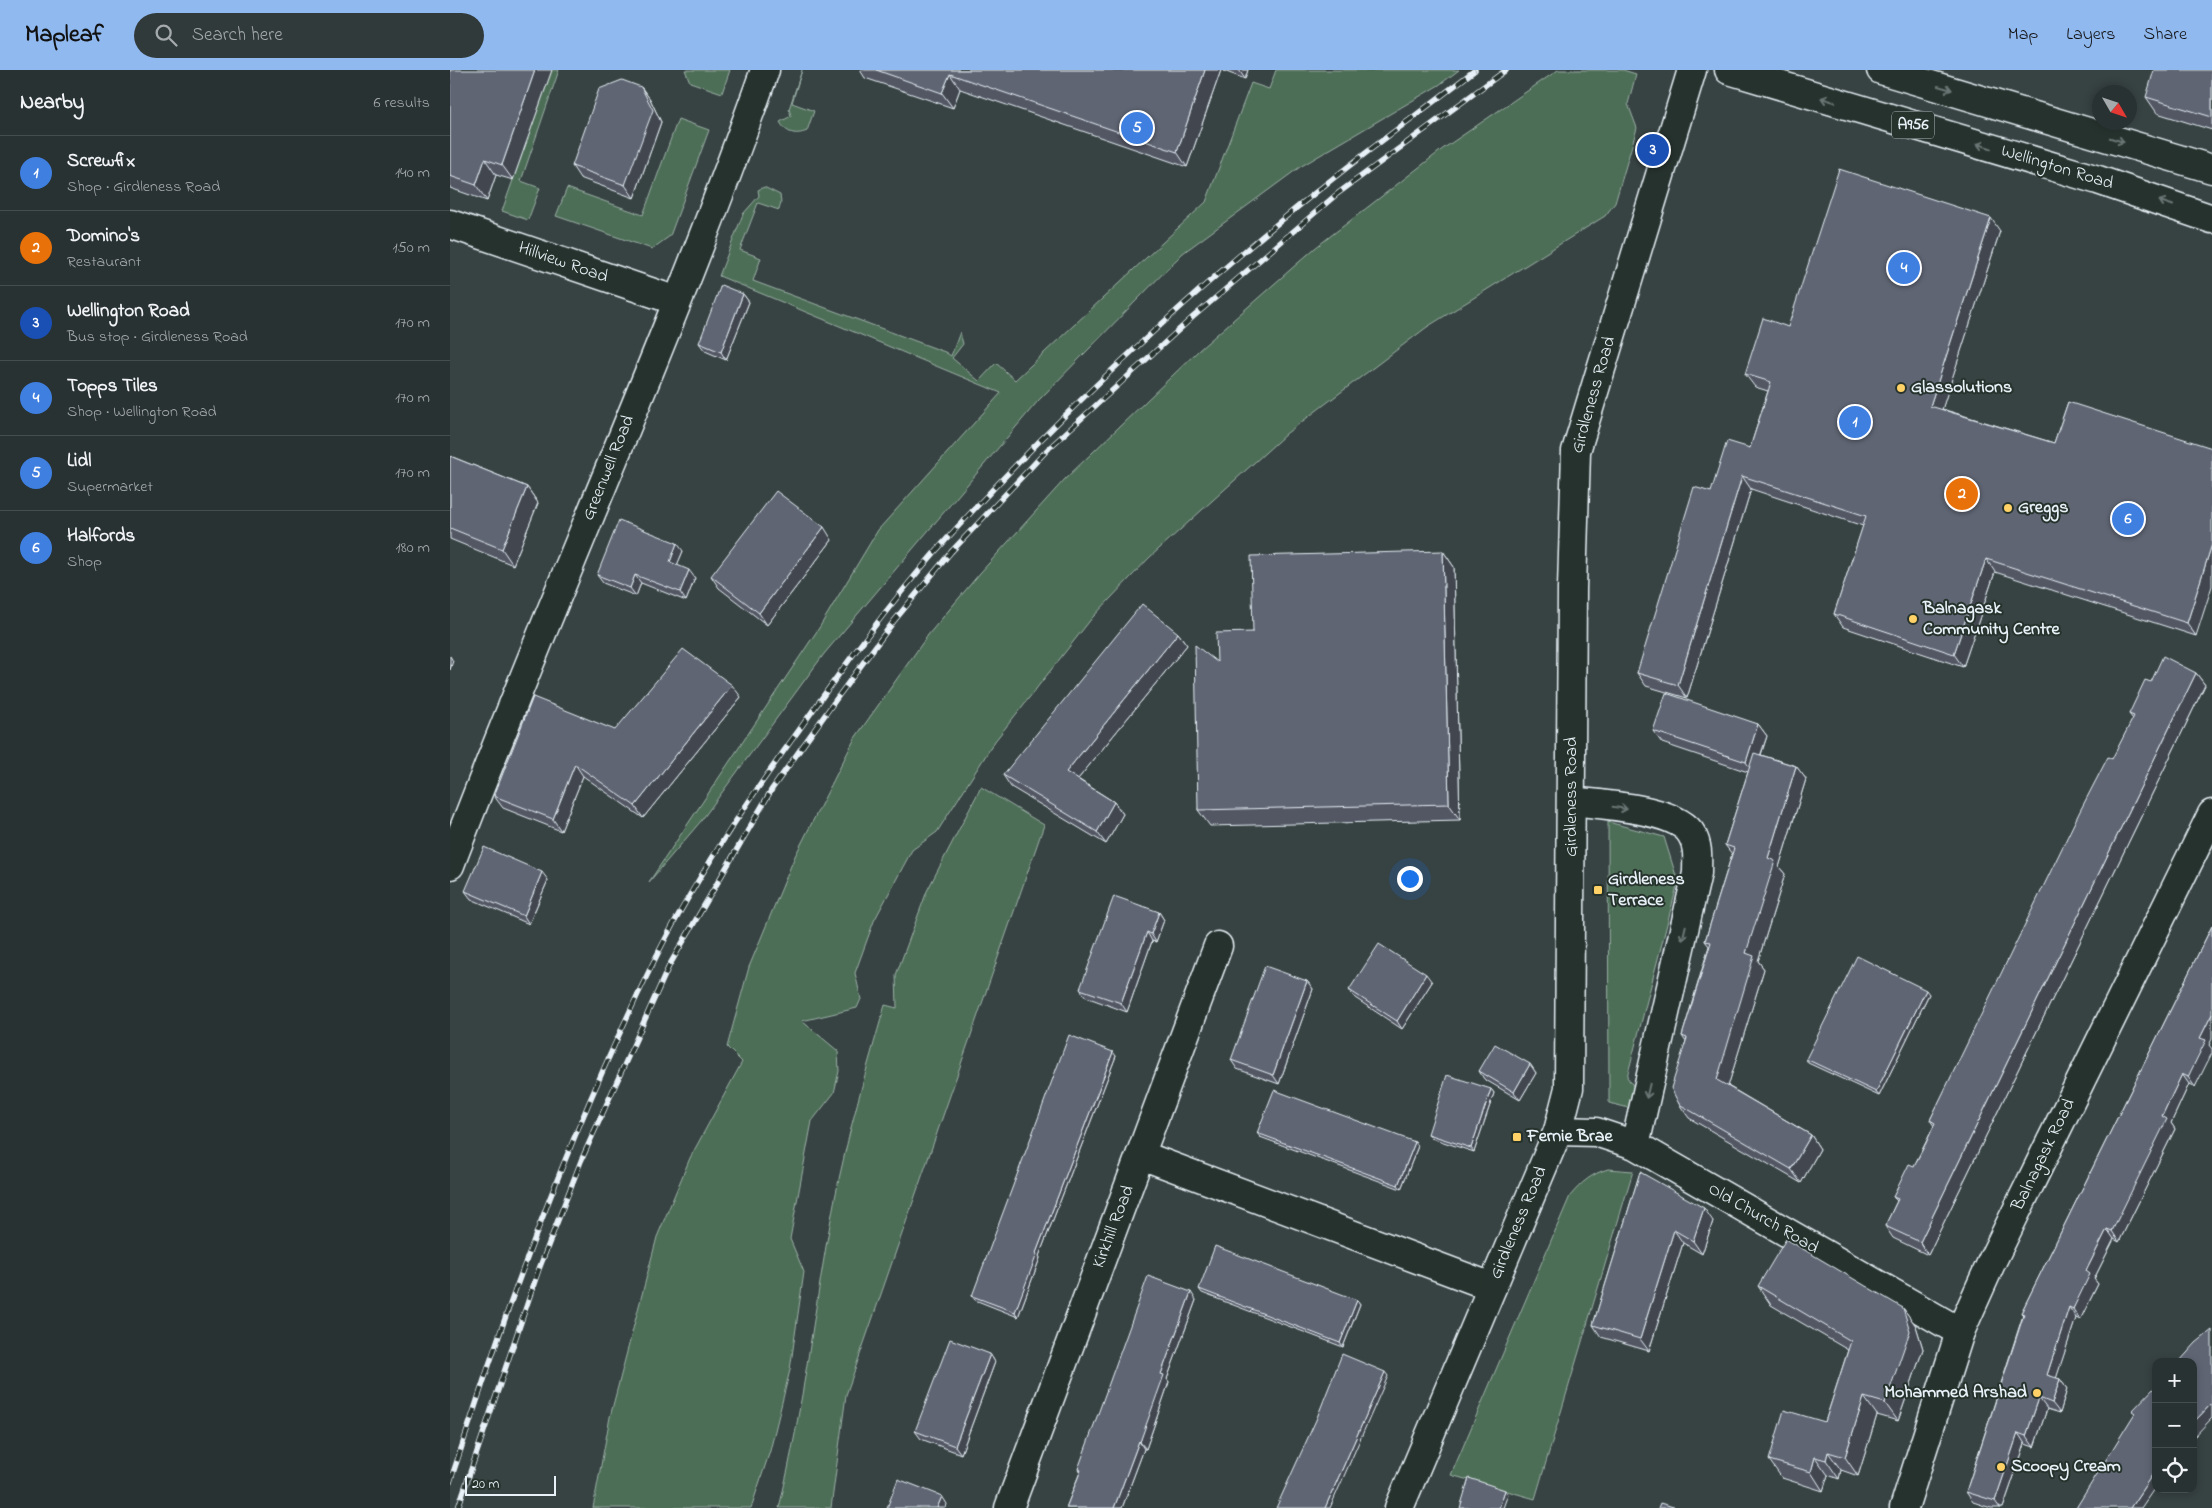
<!DOCTYPE html>
<html lang="en">
<head>
<meta charset="utf-8">
<style>
  body { margin:0; font-family:"Indie Flower",sans-serif; background:#313a3a; color:#f1f3f6 }
  .controls { position:absolute; right:15px; bottom:15px; display:grid; overflow:hidden; border-radius:10px; box-shadow:0 2px 8px #0003 }
  .controls button { width:45px; height:45px; display:grid; place-items:center; padding:0; border:0; border-bottom:1px solid #454d4d; background:#293232; color:#f1f3f6; font:25px sans-serif }
  .compass { position:absolute; left:1642px; top:15px; width:45px; height:45px; border-radius:50%; background:#293232; box-shadow:0 2px 8px #0003; rotate:129deg }
  .scale { position:absolute; left:15px; bottom:12px; width:91px; box-sizing:border-box; padding-left:5px; border:2px solid #e8f1f8; border-top:0; font-size:14px; line-height:18px; white-space:nowrap; color:#e8f1f8; -webkit-text-stroke:4px #26332d; paint-order:stroke }
  .you { position:absolute; left:959px; top:808px; width:18px; height:18px; margin:-12px; border:4px solid #fff; border-radius:50%; background:#1a73e8; box-shadow:0 0 0 8px #1a73e833 }
  .badge { display:grid; place-items:center; width:32px; height:32px; border-radius:50%; background:#90b9f0; color:#fff; font-size:16px; font-weight:700 }
  .pin { position:absolute; translate:-50% -50%; border:2px solid #fff; box-shadow:0 1px 5px #0006 }
  .list { margin:0; padding:0; list-style:none }
  h2 { display:flex; justify-content:space-between; align-items:center; height:65px; margin:0; padding:0 20px; font-size:21px }
  h2 small { font-size:16px; font-weight:400; color:#a5aaac }
  .list li { display:grid; grid-template-columns:32px 1fr auto; gap:15px; align-items:center; box-sizing:border-box; height:75px; padding:0 20px; border-top:1px solid #454d4d }
  .list b { display:block; font-size:19px; white-space:nowrap }
  .list p { margin:0; font-size:16px; white-space:nowrap; color:#a5aaac }
  .list em { font-size:16px; font-style:normal; color:#a5aaac }
  .icon { flex:none; width:28px; height:28px; fill:none; stroke:currentColor; stroke-width:2; stroke-linecap:round; stroke-linejoin:round }
  .map { position:relative; flex:none; width:1762px; height:1438px; overflow:hidden }
  header { display:flex; align-items:center; gap:30px; box-sizing:border-box; height:70px; padding:0 25px; background:#90b9f0; color:#111 }
  header strong { font-size:24px }
  nav { display:flex; gap:28px; margin-inline-start:auto; font-size:18px }
  .search { width:350px; height:45px; background:#313a3a; display:flex; align-items:center; gap:12px; box-sizing:border-box; padding:0 18px; border-radius:28px; color:#a5aaac; font-size:19px }
  main { display:flex }
  aside { flex:1; background:#293232 }
  .map>svg:first-child { display:block }
</style>
</head>
<body>
<header>
<strong>Mapleaf</strong>
<div class="search"><svg class="icon" aria-label="search" viewBox="0 0 24 24"><circle cx="10" cy="10" r="6"/><path d="M15 15l6 6"/></svg>Search here</div>
<nav><a>Map</a><a>Layers</a><a>Share</a></nav>
</header>
<main>
<aside>
<h2>Nearby<small>6 results</small></h2>
<ul class="list">
<li><span class="badge" style="background:#3f7fe0">1</span><div><b>Screwfix</b><p>Shop · Girdleness Road</p></div><em>140 m</em></li>
<li><span class="badge" style="background:#e8710a">2</span><div><b>Domino's</b><p>Restaurant</p></div><em>150 m</em></li>
<li><span class="badge" style="background:#1a4fb4">3</span><div><b>Wellington Road</b><p>Bus stop · Girdleness Road</p></div><em>170 m</em></li>
<li><span class="badge" style="background:#3f7fe0">4</span><div><b>Topps Tiles</b><p>Shop · Wellington Road</p></div><em>170 m</em></li>
<li><span class="badge" style="background:#3f7fe0">5</span><div><b>Lidl</b><p>Supermarket</p></div><em>170 m</em></li>
<li><span class="badge" style="background:#3f7fe0">6</span><div><b>Halfords</b><p>Shop</p></div><em>180 m</em></li>
</ul>
</aside>
<div class="map">
<svg width="1762" height="1438" viewBox="0 0 1762 1438">
  <rect width="100%" height="100%" fill="#374242"/>
  <filter id="ink" filterUnits="userSpaceOnUse"><feTurbulence type="fractalNoise" baseFrequency=".02" numOctaves="2"/><feDisplacementMap in="SourceGraphic" scale="10" xChannelSelector="R" yChannelSelector="G"/><feConvolveMatrix kernelMatrix="1 2 1 2 8 2 1 2 1" color-interpolation-filters="sRGB"/></filter>
  <g filter="url(#ink)">
    <path fill="#4e6e57" stroke="#9bb0a8" d="M102 0H109L71 111 90 118 78 150 52 141Z
      M235 0H280L272 23 240 12Z
      M352 0 342 33 364 41 357 61C345 66 336 63 330 52L341 46 339 39Z
      M826 0H1009L989 15 850 97 733 183 588 331 374 584 251 751 199 812 369 558 428 460 551 323 269 206 293 144 309 126 308 120 314 117 330 125 331 132 329 140 308 133 290 180 311 188 303 211 495 282 501 286 510 262 513 274 502 288 529 311 546 293 565 310 756 132 801 13 819 19Z
      M1108 0H1173L1186 4 1178 34 1187 58 1165 133 1155 146 977 257 837 363 699 488 642 548 545 671 487 762 462 780 424 851 405 903 411 929 407 938 352 951 388 981 389 1001 384 1023 362 1051 340 1169 354 1202 340 1300 320 1381 301 1438H143L160 1347 207 1167 240 1088 292 992 277 977 299 897 345 786 405 668 478 565 530 503 615 409 749 280 865 178 994 78Z
      M228 49 259 60 220 166 202 179 106 146 117 118 193 145Z
      M531 717 594 755 396 1325 381 1438H329C354 1338 364 1234 384 1133 397 1067 416 1000 435 935L447 938 446 905 477 821Z
      M1158 752 1214 767 1228 812 1177 1007 1187 1021 1183 1039 1159 1033Z
      M1158 1099 1183 1101 1085 1429 1001 1405 1120 1126C1132 1112 1141 1104 1158 1099Z"/>
    <g fill="none" stroke-linecap="round" stroke-linejoin="round">
      <defs>
        <path id="street" d="M0 154 227 231
          M1122 731C1151 735 1228 738 1242 765 1249 777 1247 790 1247 803L1185 1075
          M1108 1061 1146 1062 1185 1075 1510 1262
          M691 1085 1042 1217
          M559 1438 768 876"/>
        <path id="secondary" d="M0 795C101 528 220 269 315 0
          M949 1438 1108 1061 1119 1018 1122 519 1126 381 1242 0
          M1454 1438 1510 1262 1542 1191 1762 744"/>
        <path id="primary" d="M1279 0 1648 110 1762 149
          M1431 0 1762 99"/>
      </defs>
      <use href="#street" stroke="#e8f1f8" stroke-width="31"/>
      <use href="#secondary" stroke="#e8f1f8" stroke-width="31"/>
      <use href="#primary" stroke="#e8f1f8" stroke-width="31"/>
      <use href="#street" stroke="#26332d" stroke-width="28"/>
      <use href="#secondary" stroke="#26332d" stroke-width="28"/>
      <use href="#primary" stroke="#26332d" stroke-width="28"/>
      <defs>
        <path id="rail" d="M0 1412C25 1338 48 1264 76 1191 113 1091 155 991 202 895 243 812 295 734 349 660 392 599 436 538 485 482 604 349 736 226 876 114 925 75 976 38 1025 0
          M8 1438 89 1199 131 1091 219 896 322 719 387 628 444 551 501 482 599 378 743 247 887 124 1056 0"/>
      </defs>
      <use href="#rail" stroke="#e8f1f8" stroke-width="5.5"/>
      <use href="#rail" stroke="#26332d" stroke-width="4" stroke-dasharray="11" stroke-linecap="butt"/>
    </g>
    <path fill="#525763" stroke="#e8f1f8" d="M0 0 63 110 46 105 37 131 0 118Z
      M410 0H798L795 9 771 0 737 97 510 19 503 38 415 8Z
      M1762 0V60L1707 43 1696 27Z
      M191 17 200 29 211 52 184 128 130 108 122 96Z
      M1550 161 1492 339 1604 373 1618 332 1746 566 1545 502 1513 597 1393 557 1384 544 1413 456 1301 419 1237 628 1196 616 1187 603 1261 422 1300 378 1318 321 1305 317 1295 304 1338 257Z
      M293 224 299 232 276 290 255 281 249 273Z
      M0 386 77 417 88 433 63 495 0 469Z
      M382 470 317 555 269 518 261 506Z
      M233 481 227 495 245 508 236 531 191 513 186 526 153 513 147 505Z
      M993 481 1004 497 1010 750 760 756 748 740 767 592 803 562Z
      M728 563 737 575 628 709 664 732 673 744 656 774 561 717 553 705Z
      M1746 603 1755 615 1478 1185 1443 1168 1435 1156 1447 1131 1443 1127 1464 1096 1484 1056 1480 1050 1683 649 1679 644 1701 612Z
      M291 627 193 748 133 706 111 761 53 738 44 726 165 660Z
      M1308 654 1317 666 1311 685 1346 696 1356 709 1329 797 1335 804 1308 891 1314 899 1278 1016 1361 1065 1370 1079 1351 1113 1239 1048 1229 1034 1236 972 1232 966 1259 876 1255 871 1282 784 1275 775 1298 702 1212 673 1203 661Z
      M98 810 79 854 21 829 15 821Z
      M709 842 714 850 706 872 702 871 677 942 636 927 630 919Z
      M1762 856 1759 975 1745 1017 1739 1014 1721 1053 1725 1059 1669 1172 1664 1169 1644 1209 1648 1214 1630 1250 1626 1248 1606 1308 1610 1309 1617 1319 1610 1343 1597 1339 1584 1377 1575 1374 1553 1438H1541L1523 1432 1516 1422 1573 1245 1571 1243Z
      M857 911 863 919 829 1014 787 999 781 990Z
      M982 912 952 959 905 928 899 920Z
      M1479 924 1429 1026 1358 993 1356 989Z
      M666 986 589 1186 590 1188 568 1247 525 1230 522 1226Z
      M1080 994 1086 1003 1070 1030 1034 1009 1029 1001Z
      M1041 1019 1044 1023 1024 1082 981 1068 978 1064Z
      M807 1063 968 1076 951 1119 810 1067Z
      M1190 1102 1263 1151 1252 1184 1233 1173 1199 1281 1151 1267 1143 1255Z
      M1308 1216 1453 1238 1466 1256 1473 1279 1448 1351 1427 1345 1408 1406 1391 1400 1389 1409 1378 1405 1373 1421 1332 1408 1319 1390 1375 1352 1398 1280 1321 1235Z
      M749 1219 907 1230 910 1234 893 1277 752 1223Z
      M746 1230 717 1309 719 1312 696 1379H694L672 1438H616L630 1402 628 1399Z
      M540 1284 545 1292 511 1384 471 1369 465 1361Z"/>
    <path fill="#424750" stroke="#e8f1f8" d="M85 0H102L63 110 52 95Z
      M755 0H771L737 97 727 82Z
      M789 0H798L795 9Z
      M500 4 510 19 503 38 492 23Z
      M191 17 200 29 211 52 184 128 175 115Z
      M35 89 46 105 37 131 26 115Z
      M1541 148 1550 161 1489 349 1480 336Z
      M293 224 299 232 276 290 271 282Z
      M1292 406 1301 419 1237 628 1228 615Z
      M77 417 88 433 63 495 52 479Z
      M374 457 382 470 317 555 309 543Z
      M227 473 233 481 225 500 220 492Z
      M1762 474V516L1746 566 1737 553Z
      M993 481 1004 497 1010 750 999 734Z
      M1536 489 1545 502 1513 597 1504 584Z
      M239 500 245 508 236 531 230 522Z
      M185 505 191 513 186 526 180 518Z
      M728 563 737 575 624 714 616 702Z
      M0 586 3 591 0 600Z
      M1746 603 1755 615 1478 1185 1470 1172Z
      M282 615 291 627 193 748 185 736Z
      M1308 654 1317 666 1304 704 1296 692Z
      M125 694 133 706 111 761 103 749Z
      M1346 696 1356 709 1329 797 1335 804 1308 891 1314 899 1276 1023 1267 1010 1318 788Z
      M664 732 673 744 656 774 647 762Z
      M92 802 98 810 79 854 74 846Z
      M709 842 714 850 706 872 701 864Z
      M697 862 702 871 677 942 671 933Z
      M976 904 982 912 952 959 947 951Z
      M857 911 863 919 829 1014 823 1005Z
      M1476 920 1479 924 1429 1026 1426 1022Z
      M1762 944V969L1759 975 1762 979V983L1745 1017 1738 1007 1750 968Z
      M663 982 666 986 589 1186 590 1188 568 1247 565 1242 586 1183Z
      M1080 994 1086 1003 1070 1030 1064 1022Z
      M1732 1004 1739 1014 1721 1053 1725 1059 1669 1172 1662 1161 1712 1046Z
      M1041 1019 1044 1023 1024 1082 1021 1078Z
      M1361 1065 1370 1079 1351 1113 1341 1099Z
      M965 1072 968 1076 951 1119 948 1115Z
      M1254 1138 1263 1151 1252 1184 1243 1171Z
      M1657 1159 1664 1169 1644 1209 1648 1214 1630 1250 1623 1239 1636 1201Z
      M1224 1160 1233 1173 1199 1281 1190 1269Z
      M741 1222 746 1230 717 1309 719 1312 696 1379 690 1372 711 1304Z
      M907 1230 910 1234 893 1277 890 1273Z
      M1619 1237 1626 1248 1604 1315 1597 1305Z
      M1453 1238 1466 1256 1473 1279 1448 1351 1435 1333Z
      M540 1284 545 1292 511 1384 505 1376Z
      M935 1302 938 1306 880 1438H875Z
      M1610 1309 1617 1319 1610 1343 1602 1333Z
      M1414 1327 1427 1345 1408 1406 1395 1387Z
      M1589 1328 1597 1339 1584 1377 1576 1366Z
      M1762 1333V1348L1743 1368V1353Z
      M1568 1363 1575 1374 1553 1438H1550L1545 1431Z
      M689 1371 694 1379 672 1438H664Z
      M1378 1382 1391 1400 1389 1409 1376 1390Z
      M1365 1387 1378 1405 1373 1421 1361 1402Z
      M1706 1399V1416L1691 1438H1680Z
      M1055 1420 1058 1424 1053 1438H1049Z
      M492 1426 497 1434 496 1438H487Z"/>
    <path fill="#5f6573" stroke="#e8f1f8" d="M0 0H85L52 95 35 89 26 115 0 106Z
      M426 0H755L727 82 500 4 492 23Z
      M1704 0H1762V47L1696 27Z
      M172 10 191 17 203 40 175 115 122 96 149 19Z
      M1389 99 1541 148 1480 336 1604 373 1618 332 1762 378V474L1737 553 1536 489 1504 584 1384 544 1416 446 1292 406 1228 615 1187 603 1244 417 1261 422 1277 371 1300 378 1321 312 1295 304 1313 248 1338 257Z
      M271 215 293 224 271 282 249 273Z
      M0 386 77 417 52 479 0 458Z
      M326 421 374 457 309 543 261 506Z
      M169 450 227 473 220 492 239 500 230 522 185 505 180 518 147 505Z
      M993 481 999 734 748 740 745 575 767 592 766 563 803 562 801 486Z
      M692 534 728 563 616 702 664 732 647 762 553 705Z
      M233 579 282 615 185 736 125 694 103 749 44 726 83 627 165 660Z
      M1713 586 1746 603 1470 1172 1435 1156 1448 1129 1443 1127 1459 1094 1464 1096 1476 1073 1485 1053 1480 1050 1630 741 1658 687 1662 689 1684 646 1679 644 1695 610 1701 612Z
      M1216 623 1308 654 1296 692 1203 661Z
      M1304 683 1346 696 1318 788 1325 791 1296 883 1304 886 1267 1010 1361 1065 1341 1099 1229 1034 1221 1018 1237 968 1232 966 1261 872 1255 871 1284 778 1275 775Z
      M34 777 92 802 74 846 15 821Z
      M664 826 709 842 701 864 697 862 671 933 630 919Z
      M1762 856V944L1750 968 1756 970 1738 1007 1732 1004 1712 1046 1717 1049 1662 1161 1657 1159 1636 1201 1640 1204 1623 1239 1619 1237 1597 1305 1610 1309 1602 1333 1589 1328 1576 1366 1568 1363 1545 1431 1516 1422 1574 1244 1571 1243Z
      M929 874 976 904 947 951 899 920Z
      M1407 886 1476 920 1426 1022 1356 989Z
      M815 896 857 911 823 1005 781 990Z
      M619 965 663 982 586 1183 587 1184 565 1242 522 1226Z
      M1045 974 1080 994 1064 1022 1029 1001Z
      M997 1005 1041 1019 1021 1078 978 1064Z
      M824 1020 965 1072 948 1115 807 1063Z
      M1190 1102 1254 1138 1243 1171 1224 1160 1190 1269 1143 1255Z
      M1336 1169 1453 1238 1460 1261 1435 1333 1414 1327 1395 1387 1378 1382 1376 1390 1365 1387 1361 1402 1319 1390 1334 1340 1375 1352 1401 1271 1308 1216Z
      M765 1176 907 1230 890 1273 749 1219Z
      M698 1206 741 1222 711 1304 714 1305 690 1372 689 1371 664 1438H616L631 1400 628 1399Z
      M1762 1260V1333L1743 1353V1292H1729L1746 1273Z
      M500 1269 540 1284 505 1376 465 1361Z
      M892 1284 935 1302 875 1438H826L866 1350Z
      M1706 1316V1399L1680 1438H1626L1685 1343 1682 1341Z
      M1019 1408 1055 1420 1049 1438H1010Z
      M448 1409 492 1426 487 1438H437Z
      M1210 1433 1227 1438H1208Z"/>
    <defs><path id="oneway-shaft" d="M-6 0H5M1.5-3L5.5 0L1.5 3" fill="none" stroke-width="1.6" stroke-linecap="round" stroke-linejoin="round" transform="scale(1.25)"/></defs>
    <g stroke="#6a7674">
      <use href="#oneway-shaft" transform="translate(1495 18) rotate(16)"/>
      <use href="#oneway-shaft" transform="translate(1378 30) rotate(-163)"/>
      <use href="#oneway-shaft" transform="translate(1667 70) rotate(17)"/>
      <use href="#oneway-shaft" transform="translate(1534 76) rotate(-163)"/>
      <use href="#oneway-shaft" transform="translate(1716 133) rotate(-161)"/>
      <use href="#oneway-shaft" transform="translate(1170 738) rotate(9)"/>
      <use href="#oneway-shaft" transform="translate(1234 863) rotate(103)"/>
      <use href="#oneway-shaft" transform="translate(1198 1021) rotate(103)"/>
    </g>
  </g>
  <g fill="#ffd166" stroke="#26332d" stroke-width="2">
    <circle cx="1451" cy="318" r="5"/>
    <circle cx="1558" cy="438" r="5"/>
    <circle cx="1463" cy="549" r="5"/>
    <rect x="1143" y="815" width="10" height="10" rx="2.5"/>
    <rect x="1062" y="1062" width="10" height="10" rx="2.5"/>
    <circle cx="1587" cy="1323" r="5"/>
    <circle cx="1551" cy="1397" r="5"/>
  </g>
  <g text-anchor="middle" dominant-baseline="central" stroke-width="4" stroke-linejoin="round" paint-order="stroke">
    <rect fill="#26332d" stroke="#aeb8bb" stroke-width="1" x="1442" y="41.5" width="42" height="27" rx="4"/>
    <g font-size="16" font-weight="bold" fill="#e8f1f8">
      <text x="1463" y="55">A956</text>
    </g>
    <g font-size="18" fill="#e8f1f8" stroke="#26332d">
      <text transform="translate(1607 98) rotate(17)">Wellington Road</text>
      <text transform="translate(113 193) rotate(19)">Hillview Road</text>
      <text transform="translate(1144 325) rotate(-74)">Girdleness Road</text>
      <text transform="translate(159 398) rotate(-68)">Greenwell Road</text>
      <text transform="translate(1122 727) rotate(-90)">Girdleness Road</text>
      <text transform="translate(1594 1085) rotate(-64)">Balnagask Road</text>
      <text transform="translate(1313 1149) rotate(30)">Old Church Road</text>
      <text transform="translate(1069 1153) rotate(-67)">Girdleness Road</text>
      <text transform="translate(664 1157) rotate(-69)">Kirkhill Road</text>
    </g>
    <g font-size="18" font-weight="bold" fill="#e8f1f8" stroke="#26332d" text-anchor="start">
      <text x="1461" y="318">Glassolutions</text>
      <text x="1568" y="438">Greggs</text>
      <text x="1473" y="539">Balnagask<tspan x="1473" dy="21">Community Centre</tspan></text>
      <text x="1158" y="810">Girdleness<tspan x="1158" dy="21">Terrace</tspan></text>
      <text x="1077" y="1067">Fernie Brae</text>
      <text x="1577" y="1323" text-anchor="end">Mohammed Arshad</text>
      <text x="1561" y="1397">Scoopy Cream</text>
    </g>
  </g>
</svg>
<div class="controls">
<button>+</button>
<button>−</button>
<button><svg class="icon" aria-label="locate" viewBox="0 0 24 24"><circle cx="12" cy="12" r="6"/><path d="M12 2v4M12 18v4M2 12h4M18 12h4"/></svg></button>
</div>
<svg class="compass" viewBox="-18 -18 36 36"><path d="M0-13l5 13h-10z" fill="#e53935"/><path d="M0 13l5-13h-10z" fill="#a5aaac"/></svg>
<div class="scale">20 m</div>
<div class="you"></div>
<div class="pin badge" style="left:1405px;top:352px;background:#3f7fe0">1</div>
<div class="pin badge" style="left:1512px;top:424px;background:#e8710a">2</div>
<div class="pin badge" style="left:1203px;top:80px;background:#1a4fb4">3</div>
<div class="pin badge" style="left:1454px;top:198px;background:#3f7fe0">4</div>
<div class="pin badge" style="left:687px;top:58px;background:#3f7fe0">5</div>
<div class="pin badge" style="left:1678px;top:449px;background:#3f7fe0">6</div>
</div>
</main>
</body>
</html>
